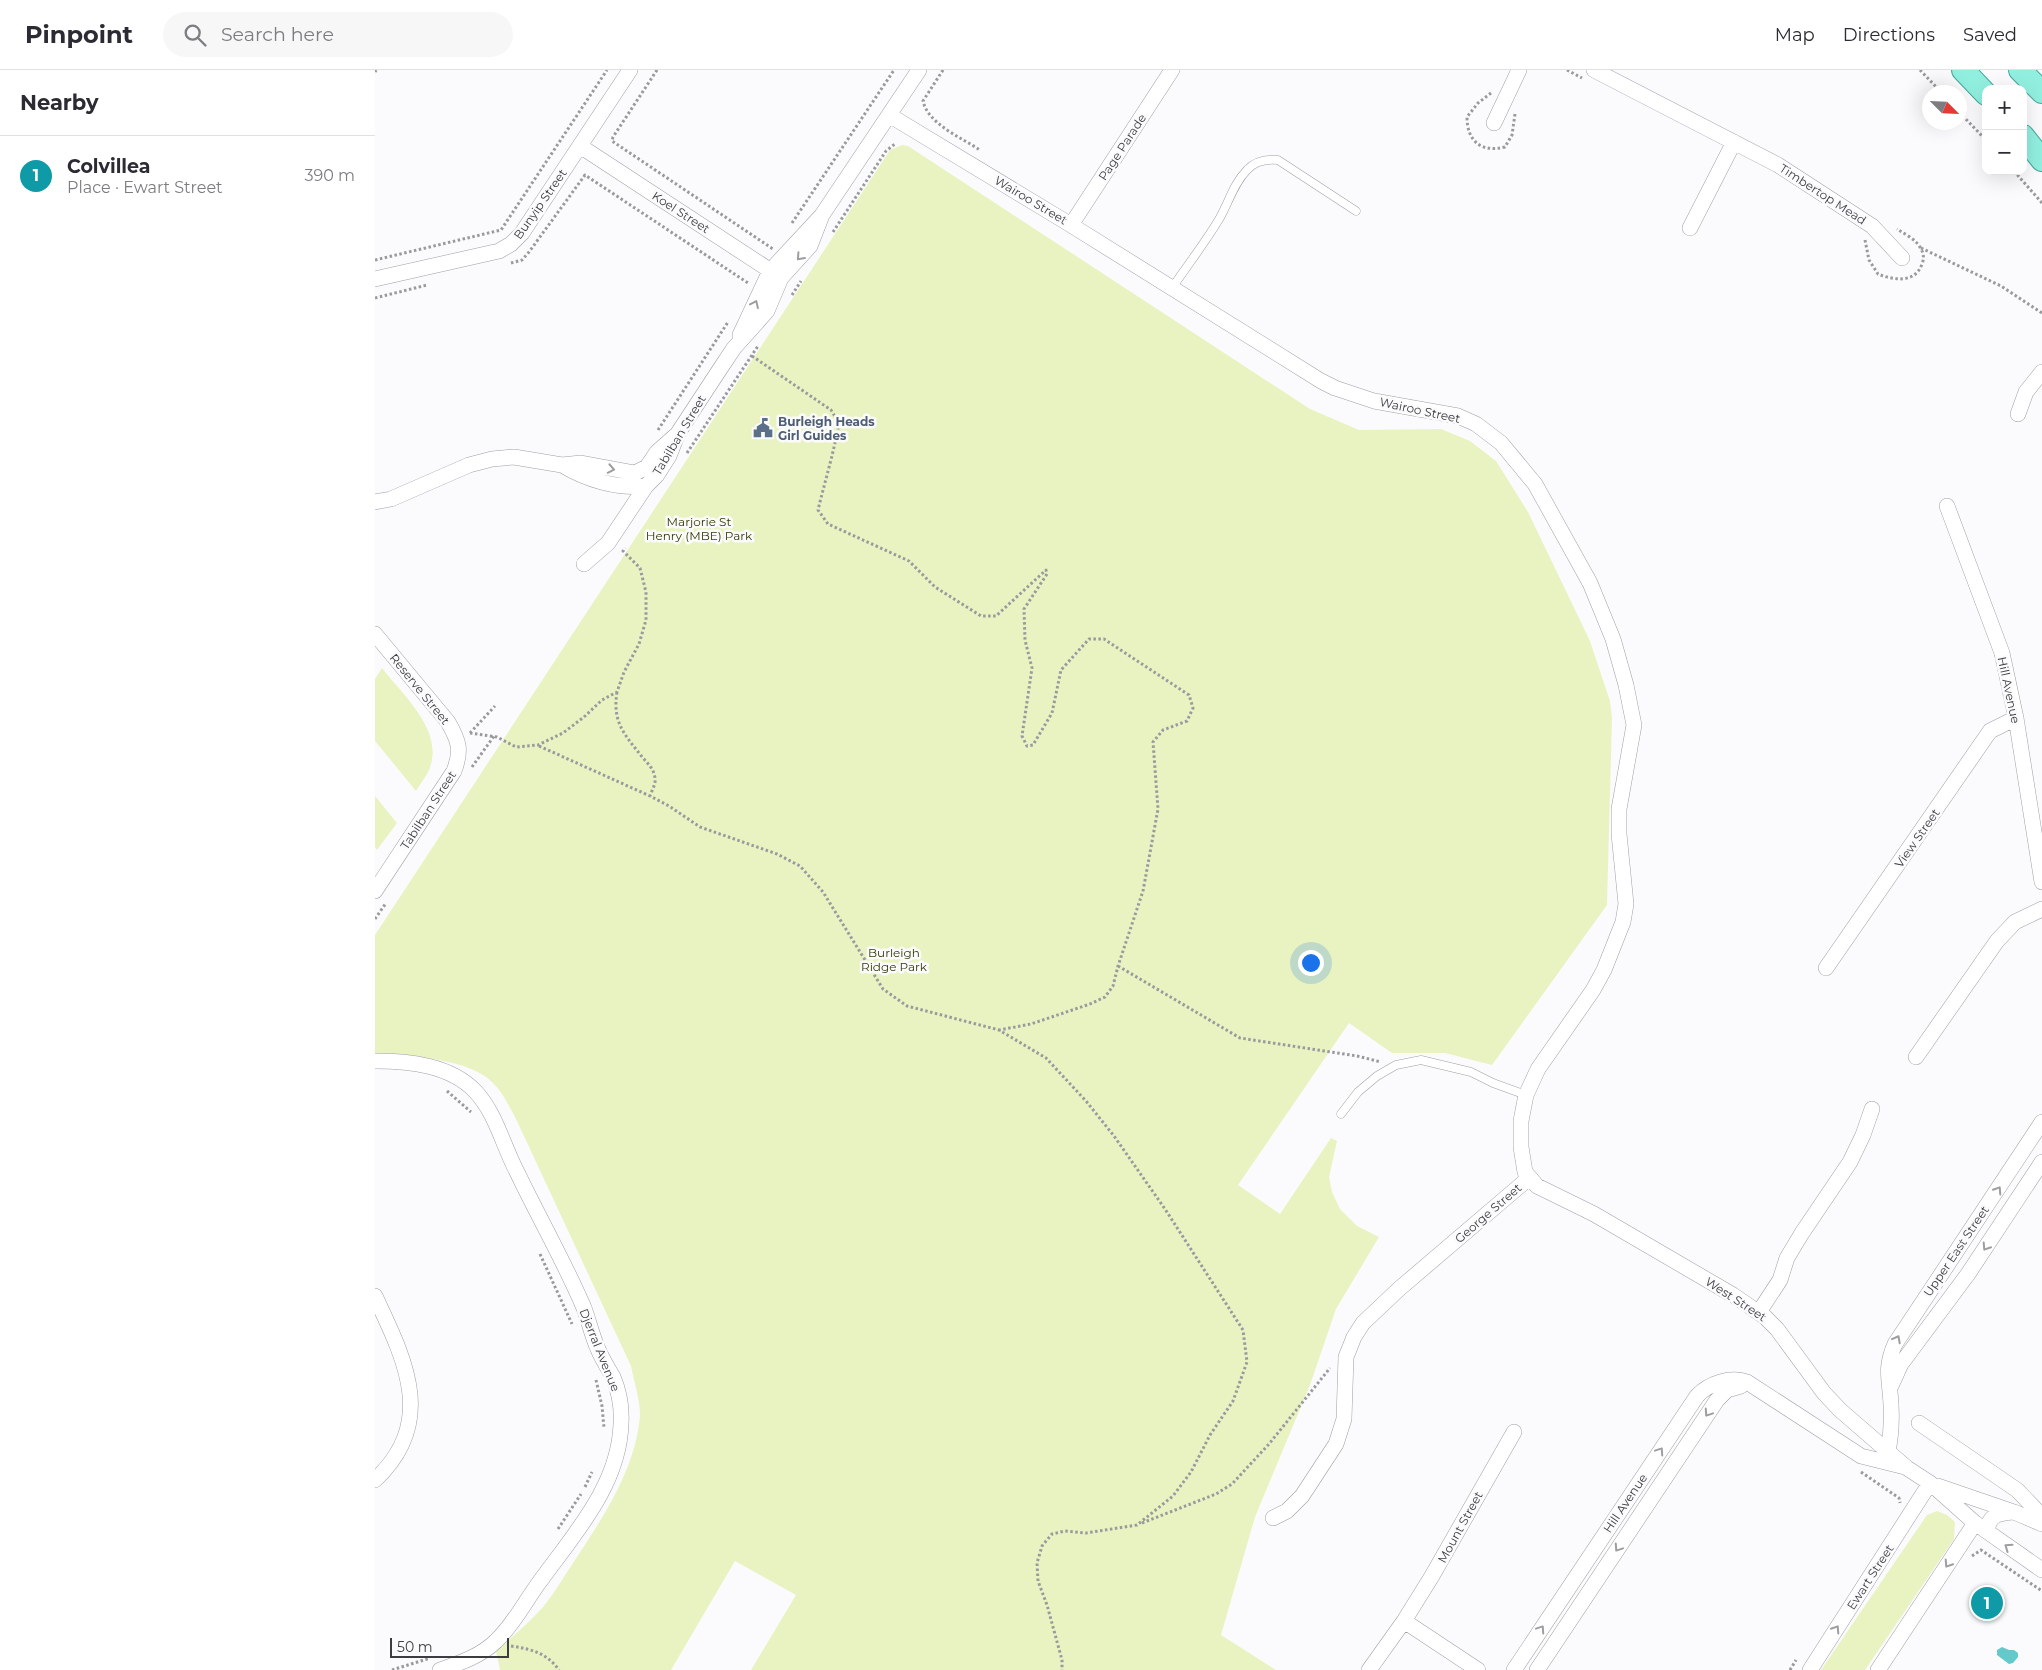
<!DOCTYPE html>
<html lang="en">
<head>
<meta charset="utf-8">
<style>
  body { margin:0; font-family:Montserrat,sans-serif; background:#f7f7f7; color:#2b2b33 }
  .controls { position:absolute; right:15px; top:15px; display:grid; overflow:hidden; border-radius:10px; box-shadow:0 5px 20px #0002 }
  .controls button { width:45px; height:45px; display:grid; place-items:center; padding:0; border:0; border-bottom:1px solid #e1e1e2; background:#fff; color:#2b2b33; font:25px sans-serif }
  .compass { position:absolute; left:1547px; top:15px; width:45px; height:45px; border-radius:50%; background:#fff; box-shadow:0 5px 20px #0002; rotate:114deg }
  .scale { position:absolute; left:15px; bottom:12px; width:119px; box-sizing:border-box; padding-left:5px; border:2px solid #3c3c41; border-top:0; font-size:14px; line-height:18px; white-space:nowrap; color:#3c3c41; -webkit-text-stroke:4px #fbfbfd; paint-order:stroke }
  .you { position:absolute; left:935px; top:892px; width:18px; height:18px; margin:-12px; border:4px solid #fff; border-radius:50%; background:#1a73e8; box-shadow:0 0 0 8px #1a73e833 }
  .badge { display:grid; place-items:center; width:32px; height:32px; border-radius:50%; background:#a7401f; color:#fff; font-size:16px; font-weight:700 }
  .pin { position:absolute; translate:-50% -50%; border:2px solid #fff; box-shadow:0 1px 5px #0006 }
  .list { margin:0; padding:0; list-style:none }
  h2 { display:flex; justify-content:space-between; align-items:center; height:65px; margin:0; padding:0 20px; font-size:21px }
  h2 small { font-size:16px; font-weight:400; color:#7c7c81 }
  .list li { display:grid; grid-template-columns:32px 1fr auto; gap:15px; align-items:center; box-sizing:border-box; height:80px; padding:0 20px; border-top:1px solid #e1e1e2 }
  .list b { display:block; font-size:19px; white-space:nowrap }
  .list p { margin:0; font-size:16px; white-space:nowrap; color:#7c7c81 }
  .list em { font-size:16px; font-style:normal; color:#7c7c81 }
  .icon { flex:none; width:28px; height:28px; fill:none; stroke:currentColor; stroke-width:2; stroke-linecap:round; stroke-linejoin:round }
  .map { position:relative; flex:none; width:1667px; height:1600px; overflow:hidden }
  header { display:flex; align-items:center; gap:30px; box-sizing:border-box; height:70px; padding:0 25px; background:#fff; border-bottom:1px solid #e1e1e2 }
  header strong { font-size:24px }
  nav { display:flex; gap:28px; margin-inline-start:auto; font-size:18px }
  .search { width:350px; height:45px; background:#f7f7f7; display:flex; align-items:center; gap:12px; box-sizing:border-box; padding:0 18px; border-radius:28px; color:#7c7c81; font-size:19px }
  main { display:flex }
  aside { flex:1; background:#fff }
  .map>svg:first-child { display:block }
</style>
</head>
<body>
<header>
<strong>Pinpoint</strong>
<div class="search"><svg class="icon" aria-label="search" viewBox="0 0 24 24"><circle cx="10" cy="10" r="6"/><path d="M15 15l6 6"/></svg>Search here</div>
<nav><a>Map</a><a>Directions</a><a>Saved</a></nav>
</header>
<main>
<aside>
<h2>Nearby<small></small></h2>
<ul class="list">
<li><span class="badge" style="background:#0f9aa8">1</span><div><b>Colvillea</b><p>Place · Ewart Street</p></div><em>390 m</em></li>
</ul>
</aside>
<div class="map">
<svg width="1667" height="1600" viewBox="0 0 1667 1600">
  <rect width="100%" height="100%" fill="#fbfbfd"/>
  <path fill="#e9f3c1" d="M527 75 533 76 935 339 984 360 1066 359 1095 371 1121 391 1153 442 1215 571 1235 631 1237 648 1232 835 1117 995 1070 983H1017L974 953 863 1115 905 1144 956 1068 962 1071 954 1107 957 1122 965 1139 982 1156 1004 1167 961 1239 935 1315 880 1447 846 1565 901 1600H376L421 1525 360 1491 296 1600H125L121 1581C137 1567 154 1553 168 1537 180 1522 190 1505 200 1490 229 1446 261 1398 265 1345 265 1329 259 1312 256 1296L141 1049C134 1036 128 1023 118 1013 95 988 32 986 0 983V865L515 80Z
    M7 598C28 625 66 658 56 694 54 703 46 713 41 721L0 671V609Z
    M0 726 22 753 2 780 0 777Z
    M1562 1441 1572 1445 1580 1452 1579 1469 1490 1600H1446L1552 1445Z"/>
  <path fill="#63c9ca" d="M1627 1577 1634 1580H1639L1643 1583V1587L1638 1593 1634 1594 1622 1585V1580Z"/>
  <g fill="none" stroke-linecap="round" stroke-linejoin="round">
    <defs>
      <path id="service" d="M797 218C812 196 829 174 843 151 853 135 858 114 872 100 880 91 891 89 903 90L981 141
        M966 1044 983 1022 1002 1006 1021 995 1046 990 1096 1002 1118 1013 1151 1025"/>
      <path id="minor" d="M1219 0 1403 95 1497 156 1527 188
        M514 45 696 155 946 311 960 318 999 331 1083 346 1101 354 1126 373 1160 414 1215 513 1238 569 1251 615 1259 655 1244 739V764L1251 834 1248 852 1229 900 1218 920 1163 999 1151 1025 1146 1051V1077L1150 1102 1162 1116 1219 1144 1358 1225 1390 1247 1402 1259 1449 1323 1465 1340 1532 1398 1555 1413 1600 1453 1667 1500
        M1119 53 1144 0
        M205 76 402 205
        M696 155 797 0
        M1315 158 1359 72
        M0 209 124 181 136 174 147 163 255 0
        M365 265 395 201 447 145 544 0
        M1643 344 1651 322 1667 302
        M187 395C211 410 243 419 271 416
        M0 432 16 429 94 395 117 389 139 387 187 395 206 393 260 403 272 397 282 382 300 366
        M1572 436 1627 583 1641 648 1667 812
        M209 494 233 473 271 416 282 405 294 386 303 363 345 299 359 278 392 241 406 208 435 176 447 145
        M0 564 73 652C84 671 87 680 79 701L0 821
        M1451 898 1615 661 1641 648
        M1541 987 1622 871 1640 852 1667 839
        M0 991C34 991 75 995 100 1021 121 1043 128 1076 142 1102 164 1148 189 1191 209 1238 214 1251 217 1266 223 1279 227 1289 233 1298 238 1307 244 1321 247 1338 246 1354 244 1415 200 1463 166 1510 150 1531 140 1553 121 1571 106 1586 85 1593 65 1600
        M0 1226C30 1290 62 1352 0 1410
        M1384 1242 1405 1210 1412 1188 1427 1163 1475 1092 1488 1065 1497 1039
        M1516 1316 1526 1294 1593 1204 1667 1092
        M1544 1353 1642 1420 1667 1446
        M1513 1381C1516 1366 1517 1351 1516 1335 1515 1310 1509 1298 1520 1274L1667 1052
        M1563 1416 1639 1442 1667 1454
        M898 1448 912 1441 927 1426 961 1374 969 1349 971 1287 979 1267 988 1253 1024 1219 1154 1108
        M1613 1462C1612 1446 1623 1443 1638 1442
        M994 1600 1029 1551
        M1103 1600 1029 1551 1057 1506 1139 1362
        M1139 1600 1322 1326C1334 1313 1356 1306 1372 1312L1486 1386 1530 1397
        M1162 1600 1342 1330 1352 1320 1366 1316
        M1435 1600 1555 1413
        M1503 1600 1600 1453"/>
      <path id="primary" d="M1588 0 1611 24
        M1645 0 1667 22
        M1648 66 1667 90"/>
    </defs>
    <use href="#service" stroke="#9e9fa9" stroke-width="9"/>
    <use href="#minor" stroke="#9e9fa9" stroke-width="16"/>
    <use href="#primary" stroke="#44a99b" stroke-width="24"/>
    <path stroke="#9a9a9e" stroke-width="3" stroke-dasharray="2.5 2.5" stroke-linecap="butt" d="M282 0 238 67 237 71 398 179
      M568 0 548 31C553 54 587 68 605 80
      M1192 0 1207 8
      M1545 0 1566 22
      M0 2 1 0
      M1116 23 1103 33 1092 47C1092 71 1106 83 1130 77L1137 65 1140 44
      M1584 42 1611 70
      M1639 101 1667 133
      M417 153 519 0
      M458 162 511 81 521 73
      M1490 170 1494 190 1503 204C1518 210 1540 214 1547 194 1549 189 1549 184 1546 179 1542 170 1530 164 1522 159
      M1546 178 1626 216 1667 243
      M0 190 126 160 232 0
      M136 193 147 190 154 182 210 105 373 213
      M417 225 426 211
      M0 228 52 215
      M377 286 456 340 464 353C459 382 450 411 443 440L453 454 534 491 560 517 606 546H621L671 500 672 504 649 539 650 570 657 598 647 666 652 676 658 675 677 643 686 600 714 569H729L814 625 818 638 812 651 788 660 778 672 783 739 768 821 743 896 738 916 730 927 715 934 656 954 624 960
      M283 360 353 252
      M312 383 383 276
      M242 622C237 653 250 665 268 688 273 694 279 699 280 708 281 714 277 720 275 726L294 736 325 757 402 784 425 796 448 822 508 919 532 936 624 960 671 988 711 1031 739 1066 790 1139 868 1260 872 1292 858 1331 835 1365 816 1402 798 1426 762 1455 711 1463 690 1461 677 1464 667 1476 662 1493 663 1511 672 1535 687 1590V1600
      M95 663 122 667 141 677 163 675 188 663 209 647 227 630 242 622 249 602 264 574 271 550V522L265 498 248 481 250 478
      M95 663 120 636
      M164 676 275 726
      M97 697 119 666
      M0 849 11 833
      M743 896 865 968 982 986 1006 992
      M72 1021 96 1042
      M165 1184 197 1254
      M221 1310 227 1336 229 1358
      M1486 1402 1524 1428 1525 1433
      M210 1417 217 1402
      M767 1453 841 1424 857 1414 894 1374 955 1298
      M183 1459 206 1424
      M1597 1486 1606 1480 1667 1521
      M136 1576C156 1579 172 1583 184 1600
      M17 1600 55 1588
      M1415 1600 1421 1590"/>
    <use href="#service" stroke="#fff" stroke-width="8"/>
    <use href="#minor" stroke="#fff" stroke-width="15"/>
    <use href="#primary" stroke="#91efe0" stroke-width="22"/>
  </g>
  <defs><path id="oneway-chevron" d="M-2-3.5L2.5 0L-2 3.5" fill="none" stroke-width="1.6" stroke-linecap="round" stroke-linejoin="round" transform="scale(1.25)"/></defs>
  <g stroke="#9e9ea0">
    <use href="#oneway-chevron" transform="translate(425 187) rotate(132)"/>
    <use href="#oneway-chevron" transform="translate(380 234) rotate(-65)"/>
    <use href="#oneway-chevron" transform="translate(236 399) rotate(11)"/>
    <use href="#oneway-chevron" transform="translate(1623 1120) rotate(-57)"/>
    <use href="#oneway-chevron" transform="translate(1611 1177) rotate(123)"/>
    <use href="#oneway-chevron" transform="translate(1522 1269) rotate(-62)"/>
    <use href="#oneway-chevron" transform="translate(1333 1343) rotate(124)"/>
    <use href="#oneway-chevron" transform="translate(1285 1381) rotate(-56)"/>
    <use href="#oneway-chevron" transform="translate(1633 1477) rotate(-145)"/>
    <use href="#oneway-chevron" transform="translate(1243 1478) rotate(124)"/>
    <use href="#oneway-chevron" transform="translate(1573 1494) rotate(123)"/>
    <use href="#oneway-chevron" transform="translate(1166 1559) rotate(-56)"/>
    <use href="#oneway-chevron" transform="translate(1461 1559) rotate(-57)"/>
  </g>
  <defs>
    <symbol id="civic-bare" viewBox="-9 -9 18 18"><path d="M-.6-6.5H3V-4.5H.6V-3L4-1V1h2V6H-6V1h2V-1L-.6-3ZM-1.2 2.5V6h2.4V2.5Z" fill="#5c6f8a" stroke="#fbfbfd" stroke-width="2.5" paint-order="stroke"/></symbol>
  </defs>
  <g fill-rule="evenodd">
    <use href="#civic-bare" x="374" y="344" width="28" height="28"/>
  </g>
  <g text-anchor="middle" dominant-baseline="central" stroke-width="5" stroke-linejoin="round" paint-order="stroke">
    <g font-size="12" fill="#3c3c41" stroke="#fbfbfd">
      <text transform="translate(747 77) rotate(-57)">Page Parade</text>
      <text transform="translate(1448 124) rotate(33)">Timbertop Mead</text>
      <text transform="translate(656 130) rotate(31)">Wairoo Street</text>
      <text transform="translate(165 134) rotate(-55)">Bunyip Street</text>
      <text transform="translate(306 142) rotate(33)">Koel Street</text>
      <text transform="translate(1045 340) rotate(12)">Wairoo Street</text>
      <text transform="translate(304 365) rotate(-59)">Tabilban Street</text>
      <text transform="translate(45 619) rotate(51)">Reserve Street</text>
      <text transform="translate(1634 620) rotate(78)">Hill Avenue</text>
      <text transform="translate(53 740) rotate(-57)">Tabilban Street</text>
      <text transform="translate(1542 768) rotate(-55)">View Street</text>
      <text transform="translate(1113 1143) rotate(-41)">George Street</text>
      <text transform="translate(1581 1181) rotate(-56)">Upper East Street</text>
      <text transform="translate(1361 1229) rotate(33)">West Street</text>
      <text transform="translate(225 1280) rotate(68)">Djerral Avenue</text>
      <text transform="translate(1250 1433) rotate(-56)">Hill Avenue</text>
      <text transform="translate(1085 1457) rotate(-61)">Mount Street</text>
      <text transform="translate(1495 1507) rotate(-57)">Ewart Street</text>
    </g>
    <g font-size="12" font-weight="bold" fill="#4e5e75" stroke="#fbfbfd" text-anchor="start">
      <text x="403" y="351">Burleigh Heads<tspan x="403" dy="14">Girl Guides</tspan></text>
    </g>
    <g font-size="12" fill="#343b02" stroke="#fbfbfd">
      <text x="324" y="451">Marjorie St<tspan x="324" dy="14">Henry (MBE) Park</tspan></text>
      <text x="519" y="882">Burleigh<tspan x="519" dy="14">Ridge Park</tspan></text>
    </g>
  </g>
</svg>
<div class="controls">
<button>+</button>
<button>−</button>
</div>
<svg class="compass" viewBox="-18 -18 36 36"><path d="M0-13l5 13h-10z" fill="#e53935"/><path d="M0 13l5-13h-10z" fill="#7c7c81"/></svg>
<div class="scale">50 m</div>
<div class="you"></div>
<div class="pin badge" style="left:1612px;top:1533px;background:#0f9aa8">1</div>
</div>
</main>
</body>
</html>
